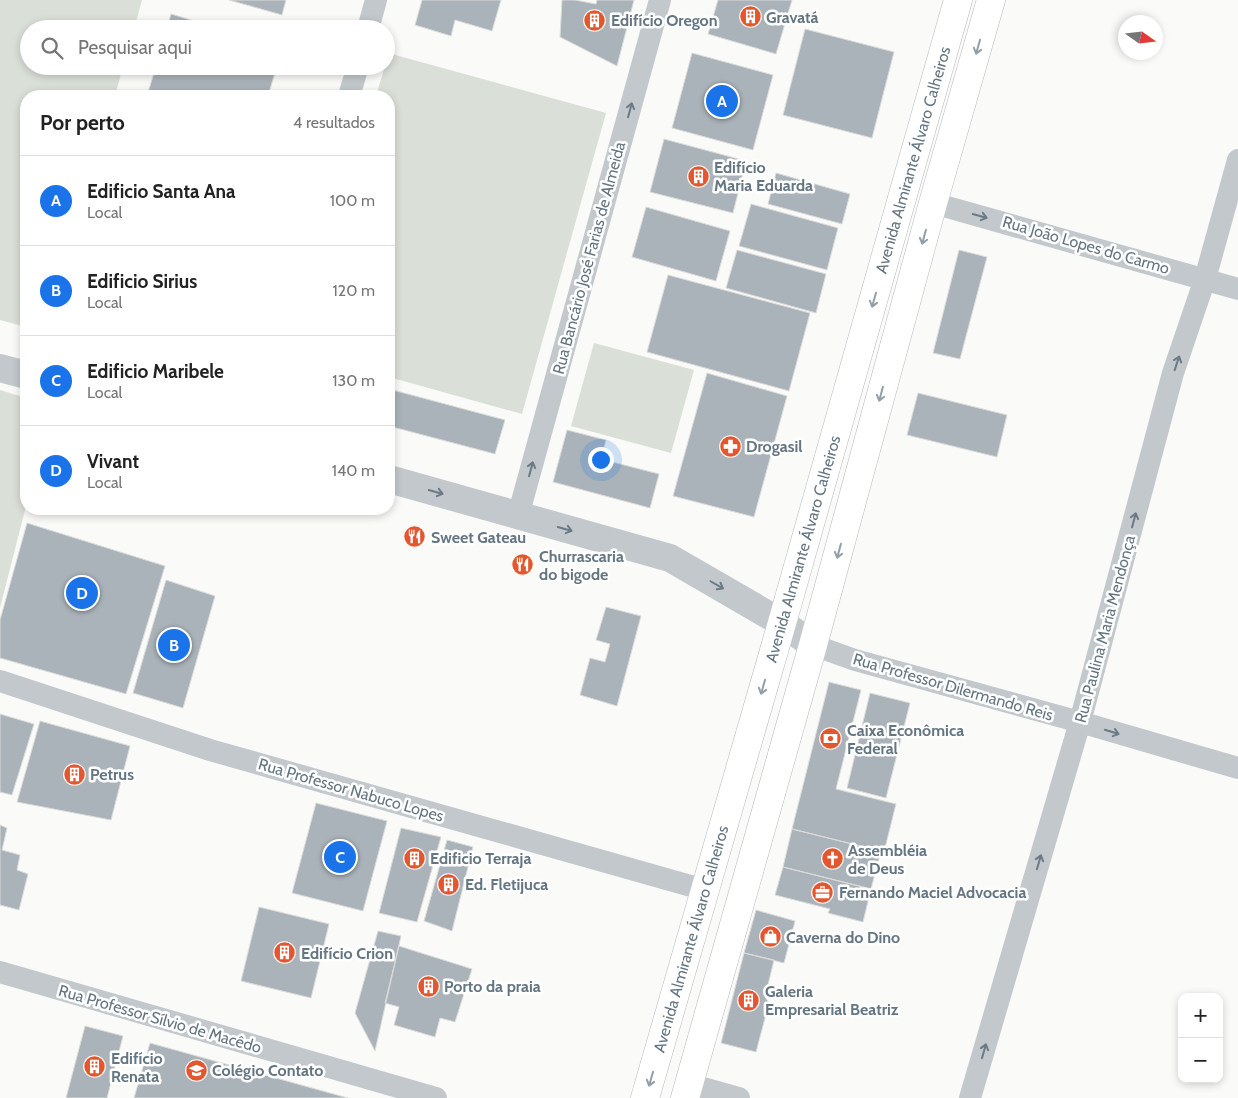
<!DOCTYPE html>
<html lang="pt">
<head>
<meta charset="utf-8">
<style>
  body { margin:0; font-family:Cabin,sans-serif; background:#f6f6f6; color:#222 }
  .controls { position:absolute; right:15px; bottom:15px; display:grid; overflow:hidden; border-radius:10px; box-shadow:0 2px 8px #0003 }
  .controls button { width:45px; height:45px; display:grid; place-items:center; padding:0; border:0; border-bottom:1px solid #e0e0e0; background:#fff; color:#222; font:25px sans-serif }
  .compass { position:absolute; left:1118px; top:15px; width:45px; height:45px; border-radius:50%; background:#fff; box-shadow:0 2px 8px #0003; rotate:104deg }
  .you { position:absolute; left:600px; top:459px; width:18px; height:18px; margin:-12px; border:4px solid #fff; border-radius:50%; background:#1a73e8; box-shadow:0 0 0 8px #1a73e833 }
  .badge { display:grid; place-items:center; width:32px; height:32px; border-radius:50%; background:#1a73e8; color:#fff; font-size:16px; font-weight:700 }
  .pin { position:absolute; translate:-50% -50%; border:2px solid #fff; box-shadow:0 1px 5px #0006 }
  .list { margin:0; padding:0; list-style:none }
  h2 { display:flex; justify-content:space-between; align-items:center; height:65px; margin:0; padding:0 20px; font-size:21px }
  h2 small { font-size:16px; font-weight:400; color:#767676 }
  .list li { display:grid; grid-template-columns:32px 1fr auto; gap:15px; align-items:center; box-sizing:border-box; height:90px; padding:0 20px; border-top:1px solid #e0e0e0 }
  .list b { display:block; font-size:19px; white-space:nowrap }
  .list p { margin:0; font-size:16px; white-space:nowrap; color:#767676 }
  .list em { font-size:16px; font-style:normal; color:#767676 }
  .icon { flex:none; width:28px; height:28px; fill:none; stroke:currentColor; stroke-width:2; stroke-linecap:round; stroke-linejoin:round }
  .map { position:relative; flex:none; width:1238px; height:1098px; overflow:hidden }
  .search { position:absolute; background:#fff; box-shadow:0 2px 8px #0003; left:20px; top:20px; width:375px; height:55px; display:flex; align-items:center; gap:12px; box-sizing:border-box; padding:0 18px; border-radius:28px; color:#767676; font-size:19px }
  .panel { position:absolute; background:#fff; box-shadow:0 2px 8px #0003; left:20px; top:90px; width:375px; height:425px; border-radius:20px }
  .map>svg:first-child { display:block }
</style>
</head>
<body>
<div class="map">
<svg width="1238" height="1098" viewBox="0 0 1238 1098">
  <rect width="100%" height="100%" fill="#fafaf8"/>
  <path fill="#dadfd7" d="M0 0H142L134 29H29V66H123L115 96H26V327L0 320Z
    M388 53 606 113 522 414 389 377V96H376L385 66H386Z
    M594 343 694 370 671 453 571 426Z
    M0 390 26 398V506L0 608Z"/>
  <path fill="#aab3b9" stroke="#dcdcda" d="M229 0H286L282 15Z
    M422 0H501L492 31 455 20 451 36 415 25Z
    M562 0H575L596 4 597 0H634L617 66 560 37Z
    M718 0H792L776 54 708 34Z
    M171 14 221 29H167Z
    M805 29 894 52 872 138 783 115Z
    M692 53 773 75 753 150 672 128Z
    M156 66H277L268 96H147Z
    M664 139 746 161 733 213 650 192Z
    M776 173 850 194 842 224 768 204Z
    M751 204 838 228 827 270 739 246Z
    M646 207 730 231 716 281 632 257Z
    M737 250 826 274 816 313 726 288Z
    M959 250 987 257 960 359 933 353Z
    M668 275 810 313 789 391 647 352Z
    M707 373 787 396 754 517 673 496Z
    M389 389 505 420 495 454 389 426Z
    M918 393 1007 415 997 457 907 435Z
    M567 430 606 440 601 459 659 474 650 508 553 482Z
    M27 523 165 566 126 694 0 658V620Z
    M166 580 215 596 183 708 133 693Z
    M606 607 641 616 617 706 580 695 590 658 605 662 610 644 596 640Z
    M829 682 861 690 836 789 896 804 884 852 792 829Z
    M870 693 910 703 886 798 847 788Z
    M0 714 34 724 12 795 0 792Z
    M40 721 130 746 111 820 17 802Z
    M316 803 387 821 363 911 292 893Z
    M0 825 7 828 2 850 20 855 17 870 28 874 19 910 0 905Z
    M401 828 441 837 417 922 379 913Z
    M792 829 881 851 871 889 783 867Z
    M447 840 473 847 452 931 424 921Z
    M783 867 871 889 863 922 828 913 830 909 775 895Z
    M259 907 329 924 311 998 241 981Z
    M756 910 795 921 784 963 744 953Z
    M378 931 401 936 375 1051 355 1013Z
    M399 946 472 969 455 1022 440 1018 435 1037 394 1025 399 1007 385 1003Z
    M744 953 774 960 765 997 769 1003 756 1052 721 1043Z
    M85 1026 123 1036 107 1098H66Z
    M150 1043 348 1098H134Z"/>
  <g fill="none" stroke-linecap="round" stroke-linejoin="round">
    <defs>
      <path id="primary" d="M645 1098 782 623 958 0
        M685 1098 813 645 933 203 991 0"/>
    </defs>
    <use href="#primary" stroke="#b5babe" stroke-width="29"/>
    <path stroke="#c3c8cc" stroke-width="22" d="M368 29 376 0
      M349 96 358 66
      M933 203 1238 289
      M518 516 660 0
      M813 645 855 660 1080 722 1238 768
      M0 681 210 750 705 890
      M0 972 436 1098
      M689 1084 739 1098
      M970 1098 1080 722 1173 373 1205 279 1238 160"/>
    <path stroke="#c3c8cc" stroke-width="28" d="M0 368 26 375
      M389 479 670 558 782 623 813 645"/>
    <use href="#primary" stroke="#fff" stroke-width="28"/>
  </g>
  <defs><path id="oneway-shaft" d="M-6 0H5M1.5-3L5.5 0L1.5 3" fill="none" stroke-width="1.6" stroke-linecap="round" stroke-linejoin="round" transform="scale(1.25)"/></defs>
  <g stroke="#939fa8">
    <use href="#oneway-shaft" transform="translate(978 47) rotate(106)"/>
    <use href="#oneway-shaft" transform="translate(924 237) rotate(105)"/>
    <use href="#oneway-shaft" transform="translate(874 300) rotate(106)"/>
    <use href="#oneway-shaft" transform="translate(881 394) rotate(105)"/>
    <use href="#oneway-shaft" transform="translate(839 551) rotate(105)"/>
    <use href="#oneway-shaft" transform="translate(763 687) rotate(106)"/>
    <use href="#oneway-shaft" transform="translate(651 1079) rotate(106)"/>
  </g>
  <g stroke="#6a7a87">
    <use href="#oneway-shaft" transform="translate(630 110) rotate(-75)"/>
    <use href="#oneway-shaft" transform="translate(980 216) rotate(16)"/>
    <use href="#oneway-shaft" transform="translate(1177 363) rotate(-72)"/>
    <use href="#oneway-shaft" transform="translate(531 469) rotate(-75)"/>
    <use href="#oneway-shaft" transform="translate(436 492) rotate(16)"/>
    <use href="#oneway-shaft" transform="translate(1134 520) rotate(-75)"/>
    <use href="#oneway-shaft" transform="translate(565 529) rotate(16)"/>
    <use href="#oneway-shaft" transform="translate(717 585) rotate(30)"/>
    <use href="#oneway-shaft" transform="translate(1112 732) rotate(17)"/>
    <use href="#oneway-shaft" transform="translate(1039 862) rotate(-74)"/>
    <use href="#oneway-shaft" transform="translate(984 1051) rotate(-74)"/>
  </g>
  <defs>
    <symbol id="building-disc" viewBox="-11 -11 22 22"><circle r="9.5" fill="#e4572e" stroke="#fff"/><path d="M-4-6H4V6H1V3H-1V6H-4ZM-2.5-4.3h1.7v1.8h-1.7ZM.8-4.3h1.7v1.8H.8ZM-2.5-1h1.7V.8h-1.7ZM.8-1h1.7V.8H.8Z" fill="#fff"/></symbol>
    <symbol id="pharmacy-disc" viewBox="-11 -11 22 22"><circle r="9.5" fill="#e4572e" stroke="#fff"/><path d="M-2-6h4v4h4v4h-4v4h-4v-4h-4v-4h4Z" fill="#fff"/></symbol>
    <symbol id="restaurant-disc" viewBox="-11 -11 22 22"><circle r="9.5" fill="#e4572e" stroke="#fff"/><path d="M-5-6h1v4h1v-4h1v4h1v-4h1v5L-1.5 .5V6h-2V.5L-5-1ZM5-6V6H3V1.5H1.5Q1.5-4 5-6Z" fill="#fff"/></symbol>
    <symbol id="bank-disc" viewBox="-11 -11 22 22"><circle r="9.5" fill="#e4572e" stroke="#fff"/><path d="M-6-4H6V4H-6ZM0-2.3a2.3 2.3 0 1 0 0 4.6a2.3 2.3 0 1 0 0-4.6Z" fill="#fff"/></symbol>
    <symbol id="church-disc" viewBox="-11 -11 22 22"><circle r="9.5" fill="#e4572e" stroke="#fff"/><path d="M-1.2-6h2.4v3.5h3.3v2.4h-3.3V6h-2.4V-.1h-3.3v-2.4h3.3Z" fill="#fff"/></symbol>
    <symbol id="office-disc" viewBox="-11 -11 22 22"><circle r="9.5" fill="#e4572e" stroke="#fff"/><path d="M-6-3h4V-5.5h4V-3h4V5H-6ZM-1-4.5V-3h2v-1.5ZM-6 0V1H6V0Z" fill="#fff"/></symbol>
    <symbol id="shop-disc" viewBox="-11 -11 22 22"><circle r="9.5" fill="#e4572e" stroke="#fff"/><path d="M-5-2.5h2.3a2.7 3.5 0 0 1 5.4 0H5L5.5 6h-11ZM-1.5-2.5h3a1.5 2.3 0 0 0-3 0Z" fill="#fff"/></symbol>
    <symbol id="school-disc" viewBox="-11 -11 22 22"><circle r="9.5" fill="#e4572e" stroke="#fff"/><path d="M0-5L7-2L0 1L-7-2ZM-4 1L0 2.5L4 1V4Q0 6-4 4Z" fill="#fff"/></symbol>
  </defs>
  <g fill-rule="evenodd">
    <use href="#building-disc" x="738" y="4" width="25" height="25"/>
    <use href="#building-disc" x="582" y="8" width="25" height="25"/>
    <use href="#building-disc" x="686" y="164" width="25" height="25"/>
    <use href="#pharmacy-disc" x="718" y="434" width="25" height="25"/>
    <use href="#restaurant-disc" x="402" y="524" width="25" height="25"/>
    <use href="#restaurant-disc" x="510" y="552" width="25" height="25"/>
    <use href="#bank-disc" x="818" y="726" width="25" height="25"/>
    <use href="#building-disc" x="62" y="762" width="25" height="25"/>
    <use href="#building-disc" x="402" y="846" width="25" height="25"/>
    <use href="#church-disc" x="820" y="846" width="25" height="25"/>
    <use href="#building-disc" x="436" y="872" width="25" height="25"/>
    <use href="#office-disc" x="810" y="880" width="25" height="25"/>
    <use href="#shop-disc" x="758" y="924" width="25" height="25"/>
    <use href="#building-disc" x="272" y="940" width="25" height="25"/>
    <use href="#building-disc" x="416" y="974" width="25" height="25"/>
    <use href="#building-disc" x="736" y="988" width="25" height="25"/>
    <use href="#building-disc" x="82" y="1054" width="25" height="25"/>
    <use href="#school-disc" x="184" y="1058" width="25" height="25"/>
  </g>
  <g text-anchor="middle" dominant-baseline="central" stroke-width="5" stroke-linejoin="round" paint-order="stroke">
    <g font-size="16" font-weight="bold" fill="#657683" stroke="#fff" text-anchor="start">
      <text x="766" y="17">Gravatá</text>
      <text x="611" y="20">Edifício Oregon</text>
      <text x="714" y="167">Edifício<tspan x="714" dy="18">Maria Eduarda</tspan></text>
      <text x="746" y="446">Drogasil</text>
      <text x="431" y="537">Sweet Gateau</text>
      <text x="539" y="556">Churrascaria<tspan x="539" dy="18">do bigode</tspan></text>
      <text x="847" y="730">Caixa Econômica<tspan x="847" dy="18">Federal</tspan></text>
      <text x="90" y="774">Petrus</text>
      <text x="848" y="850">Assembléia<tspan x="848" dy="18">de Deus</tspan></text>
      <text x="430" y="858">Edificio Terraja</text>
      <text x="465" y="884">Ed. Fletijuca</text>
      <text x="839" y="892">Fernando Maciel Advocacia</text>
      <text x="786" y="937">Caverna do Dino</text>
      <text x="301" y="953">Edifício Crion</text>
      <text x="444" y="986">Porto da praia</text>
      <text x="765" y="991">Galeria<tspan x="765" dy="18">Empresarial Beatriz</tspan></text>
      <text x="111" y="1058">Edifício<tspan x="111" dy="18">Renata</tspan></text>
      <text x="212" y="1070">Colégio Contato</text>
    </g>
    <g font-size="16" fill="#657683" stroke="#fff">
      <text transform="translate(913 160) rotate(-74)">Avenida Almirante Álvaro Calheiros</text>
      <text transform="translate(1086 245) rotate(16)">Rua João Lopes do Carmo</text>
      <text transform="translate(589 258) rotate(-75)">Rua Bancário José Farias de Almeida</text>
      <text transform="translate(803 549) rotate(-74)">Avenida Almirante Álvaro Calheiros</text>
      <text transform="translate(1105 629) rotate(-75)">Rua Paulina Maria Mendonça</text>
      <text transform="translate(953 687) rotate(16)">Rua Professor Dilermando Reis</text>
      <text transform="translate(351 790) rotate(16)">Rua Professor Nabuco Lopes</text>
      <text transform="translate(691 939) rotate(-74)">Avenida Almirante Álvaro Calheiros</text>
      <text transform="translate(160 1019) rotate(16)">Rua Professor Sílvio de Macêdo</text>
    </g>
  </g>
</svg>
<div class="controls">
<button>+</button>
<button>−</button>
</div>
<svg class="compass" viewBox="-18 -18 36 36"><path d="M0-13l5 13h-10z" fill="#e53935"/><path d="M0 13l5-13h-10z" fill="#767676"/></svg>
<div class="you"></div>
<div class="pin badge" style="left:722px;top:101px">A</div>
<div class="pin badge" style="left:174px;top:645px">B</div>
<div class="pin badge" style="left:340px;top:857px">C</div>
<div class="pin badge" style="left:82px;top:593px">D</div>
<div class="search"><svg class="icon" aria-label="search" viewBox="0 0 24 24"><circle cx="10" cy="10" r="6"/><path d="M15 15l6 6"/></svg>Pesquisar aqui</div>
<section class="panel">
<h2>Por perto<small>4 resultados</small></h2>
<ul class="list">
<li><span class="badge">A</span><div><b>Edificio Santa Ana</b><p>Local</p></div><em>100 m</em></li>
<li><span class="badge">B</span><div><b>Edificio Sirius</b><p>Local</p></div><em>120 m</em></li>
<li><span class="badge">C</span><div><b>Edificio Maribele</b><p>Local</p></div><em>130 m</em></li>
<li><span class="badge">D</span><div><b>Vivant</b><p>Local</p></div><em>140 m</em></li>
</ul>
</section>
</div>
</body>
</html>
